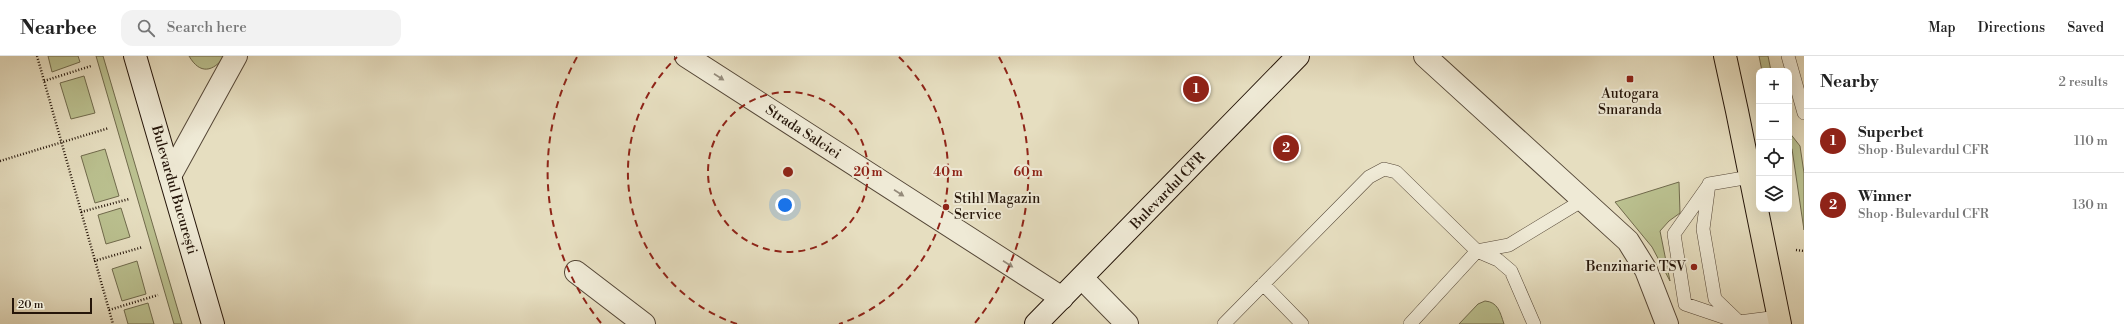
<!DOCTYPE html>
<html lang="en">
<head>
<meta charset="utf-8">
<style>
  body { margin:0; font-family:"Libre Bodoni",serif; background:#f2f2f2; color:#222 }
  .controls { position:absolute; right:12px; top:12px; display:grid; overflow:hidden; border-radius:8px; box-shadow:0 4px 16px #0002 }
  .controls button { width:36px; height:36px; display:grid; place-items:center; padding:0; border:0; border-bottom:1px solid #e0e0e0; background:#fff; color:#222; font:20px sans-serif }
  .scale { position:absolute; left:12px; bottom:10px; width:80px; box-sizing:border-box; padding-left:4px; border:2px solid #251509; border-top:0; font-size:11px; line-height:14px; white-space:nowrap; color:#251509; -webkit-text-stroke:3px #efead6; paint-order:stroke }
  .you { position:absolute; left:785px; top:149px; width:14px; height:14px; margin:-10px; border:3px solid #fff; border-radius:50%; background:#1a73e8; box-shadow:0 0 0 6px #1a73e833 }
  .badge { display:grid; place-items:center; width:26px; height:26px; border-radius:50%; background:#8f2418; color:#fff; font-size:13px; font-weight:700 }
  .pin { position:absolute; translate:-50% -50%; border:2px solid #fff; box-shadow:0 1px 4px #0006 }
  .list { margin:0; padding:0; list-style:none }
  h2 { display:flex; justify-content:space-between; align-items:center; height:52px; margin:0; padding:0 16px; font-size:17px }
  h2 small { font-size:13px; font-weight:400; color:#767676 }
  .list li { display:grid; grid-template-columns:26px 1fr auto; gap:12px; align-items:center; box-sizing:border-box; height:64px; padding:0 16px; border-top:1px solid #e0e0e0 }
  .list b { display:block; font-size:15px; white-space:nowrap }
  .list p { margin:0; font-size:13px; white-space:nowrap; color:#767676 }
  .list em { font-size:13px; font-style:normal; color:#767676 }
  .icon { flex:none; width:22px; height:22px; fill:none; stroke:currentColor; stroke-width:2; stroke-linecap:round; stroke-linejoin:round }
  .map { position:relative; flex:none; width:1804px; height:268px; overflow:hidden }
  header { display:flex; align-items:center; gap:24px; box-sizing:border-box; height:56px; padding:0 20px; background:#fff; border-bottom:1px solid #e0e0e0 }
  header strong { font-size:19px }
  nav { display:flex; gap:22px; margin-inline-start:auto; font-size:14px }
  .search { width:280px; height:36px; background:#f2f2f2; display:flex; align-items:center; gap:10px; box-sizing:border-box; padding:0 14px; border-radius:12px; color:#767676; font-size:15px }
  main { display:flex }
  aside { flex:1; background:#fff }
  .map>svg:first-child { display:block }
</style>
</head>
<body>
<header>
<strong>Nearbee</strong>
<div class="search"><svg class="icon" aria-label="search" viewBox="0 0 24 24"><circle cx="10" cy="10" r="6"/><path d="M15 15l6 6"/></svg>Search here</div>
<nav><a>Map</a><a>Directions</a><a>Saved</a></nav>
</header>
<main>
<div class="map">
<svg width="1804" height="268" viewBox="0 0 1804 268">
  <rect width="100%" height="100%" fill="#e6dec0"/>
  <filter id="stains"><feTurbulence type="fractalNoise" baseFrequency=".005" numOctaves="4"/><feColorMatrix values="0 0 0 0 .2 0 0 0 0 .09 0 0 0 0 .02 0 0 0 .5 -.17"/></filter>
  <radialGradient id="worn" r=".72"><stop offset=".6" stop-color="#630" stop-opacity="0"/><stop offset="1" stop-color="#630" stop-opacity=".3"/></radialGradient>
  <path fill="#bac08f" stroke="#706a4c" d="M48 0H78L80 6 52 16Z
    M96 0H103L182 268H174Z
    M189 0H225C213 16 200 19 189 0Z
    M1759 0H1768L1771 15H1762Z
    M84 20 95 57 71 63 60 27Z
    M1789 76 1800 90 1804 117V174L1792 93 1789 89Z
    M105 93 119 140 95 147 81 100Z
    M1679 126 1680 157 1669 165 1660 175 1670 225 1652 191 1615 146Z
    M121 152 130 181 106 188 98 159Z
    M137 205 146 238 122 245 112 213Z
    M1485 245C1498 246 1500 256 1504 268H1459L1478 248Z
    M148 247 154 268H128L124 254Z"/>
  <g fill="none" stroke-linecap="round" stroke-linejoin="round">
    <defs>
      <path id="lane" d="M1788 0 1804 57
        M1750 121 1709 128 1703 173 1715 243 1739 266 1778 261
        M1708 130 1674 178 1685 248 1735 265
        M1263 228 1302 268
        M1224 268 1369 121 1384 113 1396 116 1477 195 1498 204 1511 215 1534 268
        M1410 268 1477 195 1509 189 1583 144"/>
      <path id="street" d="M686 0 1062 242
        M1425 0 1628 185 1646 214 1667 268
        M170 120 236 0
        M576 216 644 268
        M1082 222 1127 268"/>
      <path id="secondary" d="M135 0 213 268
        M1036 268 1298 0"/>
      <path id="primary" d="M1725 0 1737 55 1780 268"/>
    </defs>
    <use href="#lane" stroke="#554737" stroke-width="14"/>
    <use href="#street" stroke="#554737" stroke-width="24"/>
    <use href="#secondary" stroke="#251509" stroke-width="24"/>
    <use href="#primary" stroke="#251509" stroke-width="24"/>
    <path stroke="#251509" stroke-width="2.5" stroke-dasharray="1 2" stroke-linecap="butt" d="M37 0 113 268
      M44 25 91 10
      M0 105 109 72
      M81 156 129 143
      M1796 194 1804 195
      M94 205 143 191
      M109 254 158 239"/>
    <use href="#lane" stroke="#efead6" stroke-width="13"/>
    <use href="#street" stroke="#efead6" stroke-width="22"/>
    <use href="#secondary" stroke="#efead6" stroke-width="22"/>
    <use href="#primary" stroke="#e6dec0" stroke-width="22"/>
  </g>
  <defs><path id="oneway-solid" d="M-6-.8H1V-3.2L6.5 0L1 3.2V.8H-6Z"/></defs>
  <g fill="#948a7a">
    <use href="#oneway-solid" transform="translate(719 21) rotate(33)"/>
    <use href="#oneway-solid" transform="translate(899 137) rotate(33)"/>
    <use href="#oneway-solid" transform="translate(1008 208) rotate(33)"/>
  </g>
  <g fill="none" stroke="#8f2418" stroke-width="2" stroke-dasharray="7 5">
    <circle cx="788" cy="116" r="80"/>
    <path d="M737 268A160 160 0 0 1 677 1M899 1A160 160 0 0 1 839 268"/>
    <path d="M601 267A240 240 0 0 1 577 1M999 1A240 240 0 0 1 975 267"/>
  </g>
  <g fill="#8f2418" stroke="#efead6" stroke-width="1.5">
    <rect x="1626" y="19" width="8" height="8" rx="2"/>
    <circle cx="946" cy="151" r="4"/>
    <circle cx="1694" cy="211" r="4"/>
  </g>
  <g text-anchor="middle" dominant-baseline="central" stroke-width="4" stroke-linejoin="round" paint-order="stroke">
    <g font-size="14" fill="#251509" stroke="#efead6">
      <text x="1630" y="38">Autogara<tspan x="1630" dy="16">Smaranda</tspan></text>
      <text x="954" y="143" text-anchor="start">Stihl Magazin<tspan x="954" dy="16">Service</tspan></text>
      <text x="1686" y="211" text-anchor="end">Benzinarie TSV</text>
    </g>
    <g font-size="14" fill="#251509" stroke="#efead6">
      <text transform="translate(803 76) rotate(33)">Strada Salciei</text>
      <text transform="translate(174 134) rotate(74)">Bulevardul București</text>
      <text transform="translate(1168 135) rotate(-46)">Bulevardul CFR</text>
    </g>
  </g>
  <circle cx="788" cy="116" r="6" fill="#8f2418" stroke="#efead6" stroke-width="2"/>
  <g font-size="12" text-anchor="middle" font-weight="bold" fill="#8f2418" stroke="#efead6" stroke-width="4" stroke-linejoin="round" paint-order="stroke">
    <text x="868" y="120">20 m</text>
    <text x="948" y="120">40 m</text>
    <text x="1028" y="120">60 m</text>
  </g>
  <rect width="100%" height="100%" filter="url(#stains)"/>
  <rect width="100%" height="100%" fill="url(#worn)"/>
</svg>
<div class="controls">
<button>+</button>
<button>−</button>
<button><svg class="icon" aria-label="locate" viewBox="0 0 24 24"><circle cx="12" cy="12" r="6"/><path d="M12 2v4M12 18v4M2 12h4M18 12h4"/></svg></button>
<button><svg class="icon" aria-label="layers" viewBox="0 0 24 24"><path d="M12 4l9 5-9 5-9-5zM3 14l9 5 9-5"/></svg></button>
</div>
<div class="scale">20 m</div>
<div class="you"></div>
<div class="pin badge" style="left:1196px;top:33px">1</div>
<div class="pin badge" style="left:1286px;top:92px">2</div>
</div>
<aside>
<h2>Nearby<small>2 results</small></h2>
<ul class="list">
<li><span class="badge">1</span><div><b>Superbet</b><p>Shop · Bulevardul CFR</p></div><em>110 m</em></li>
<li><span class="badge">2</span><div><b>Winner</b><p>Shop · Bulevardul CFR</p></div><em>130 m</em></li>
</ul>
</aside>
</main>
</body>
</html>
